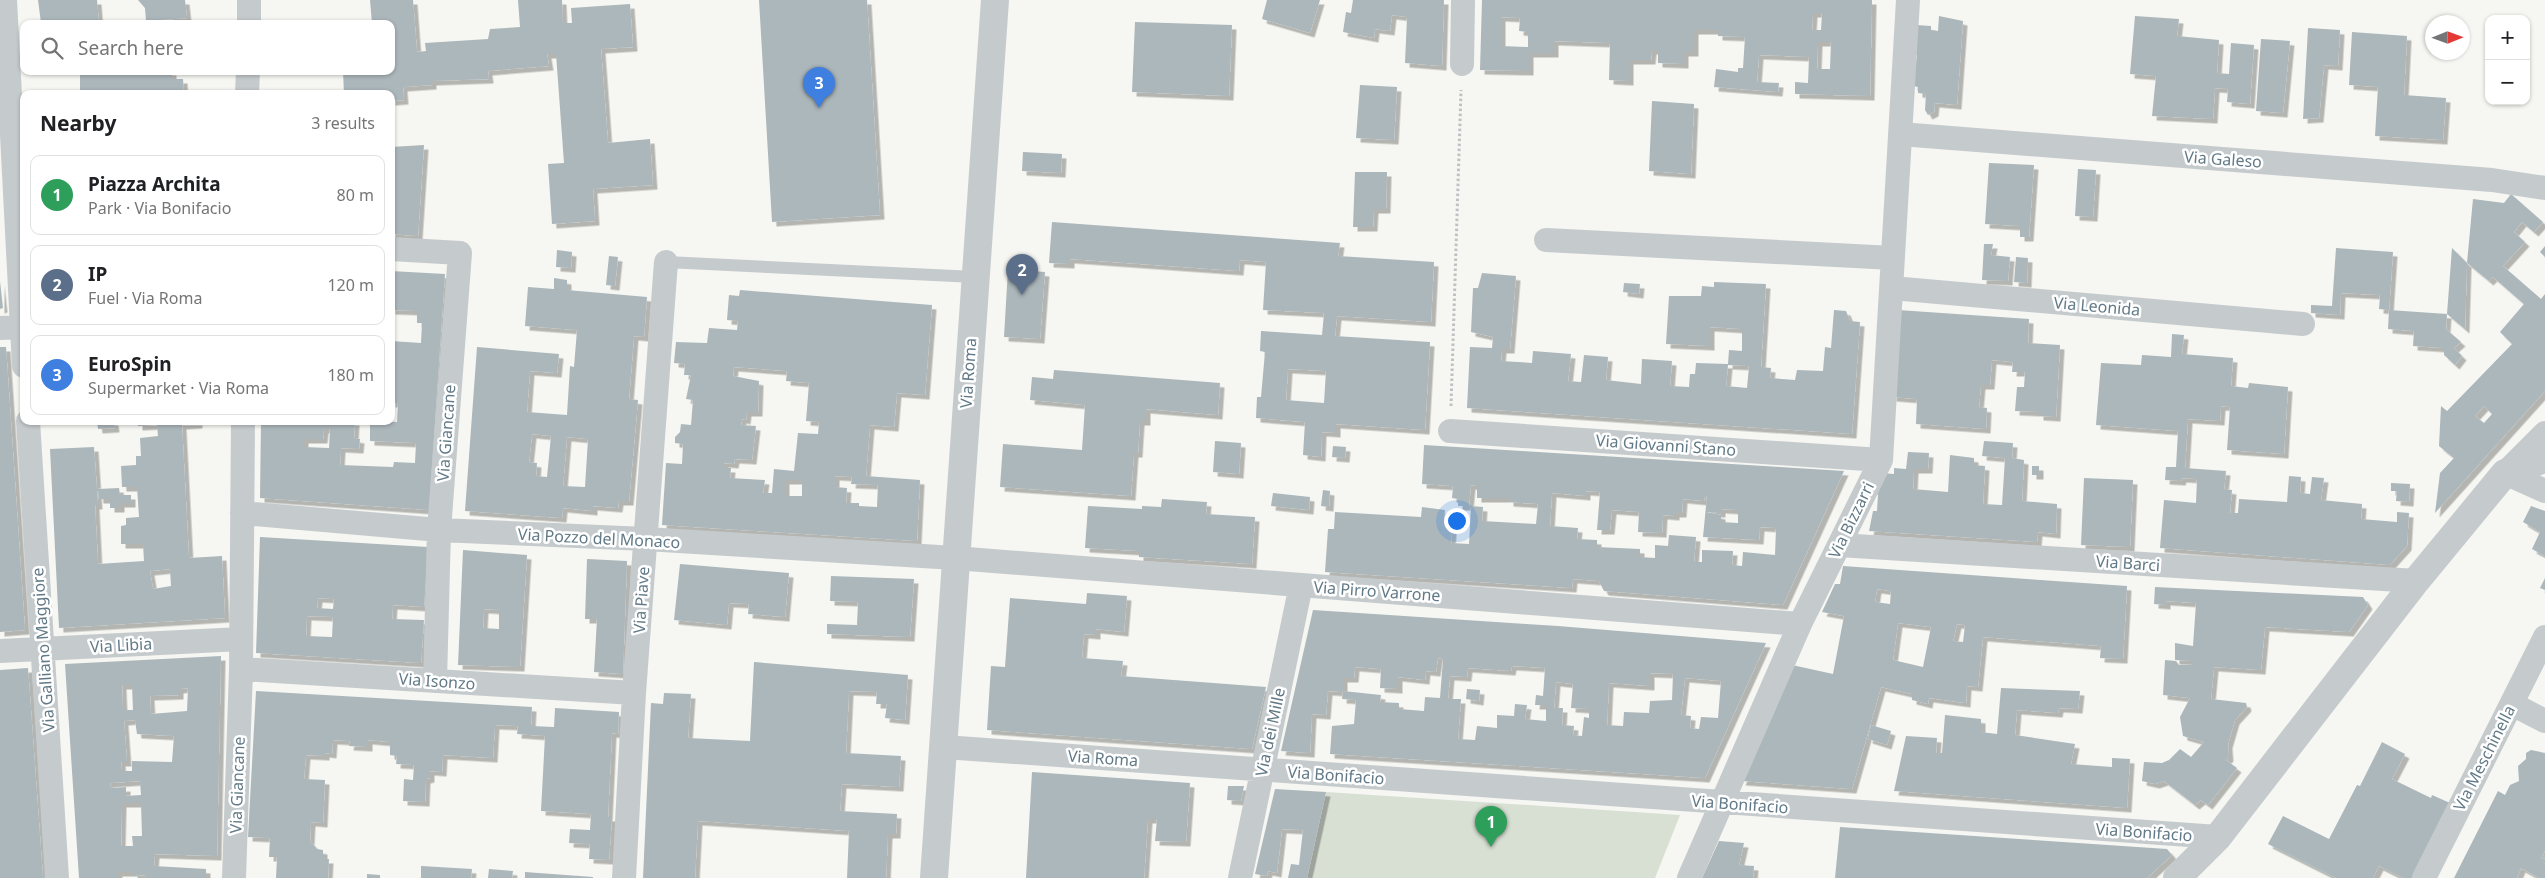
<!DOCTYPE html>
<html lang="en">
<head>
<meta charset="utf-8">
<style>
  body { margin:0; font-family:"Noto Sans",sans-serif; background:#f2f2f2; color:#202124 }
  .controls { position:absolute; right:15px; top:15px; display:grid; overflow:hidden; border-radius:10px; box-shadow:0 1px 4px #0004 }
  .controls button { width:45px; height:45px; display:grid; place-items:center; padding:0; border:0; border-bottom:1px solid #e0e0e0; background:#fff; color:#202124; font:25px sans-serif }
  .compass { position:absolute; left:2425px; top:15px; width:45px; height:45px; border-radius:50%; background:#fff; box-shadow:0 1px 4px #0004; rotate:89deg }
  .you { position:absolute; left:1456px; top:520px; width:18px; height:18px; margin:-12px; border:4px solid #fff; border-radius:50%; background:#1a73e8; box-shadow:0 0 0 8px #1a73e833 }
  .badge { display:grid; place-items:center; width:32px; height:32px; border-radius:50%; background:#ea580c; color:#fff; font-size:16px; font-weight:700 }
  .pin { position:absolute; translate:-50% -41px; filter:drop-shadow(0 1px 2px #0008) }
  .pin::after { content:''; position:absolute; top:26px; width:18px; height:15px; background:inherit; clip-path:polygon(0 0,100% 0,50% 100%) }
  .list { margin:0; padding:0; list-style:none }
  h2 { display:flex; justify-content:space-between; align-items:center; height:65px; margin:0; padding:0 20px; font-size:21px }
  h2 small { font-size:16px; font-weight:400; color:#757577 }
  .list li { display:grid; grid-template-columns:32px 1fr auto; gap:15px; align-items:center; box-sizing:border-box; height:80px; margin:0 10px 10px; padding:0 10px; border:1px solid #e0e0e0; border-radius:10px }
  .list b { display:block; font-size:19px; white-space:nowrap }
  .list p { margin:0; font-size:16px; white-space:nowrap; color:#757577 }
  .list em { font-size:16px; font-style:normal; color:#757577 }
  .icon { flex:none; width:28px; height:28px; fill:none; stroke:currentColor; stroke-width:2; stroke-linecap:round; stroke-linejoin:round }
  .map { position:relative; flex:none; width:2545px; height:878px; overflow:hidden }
  .search { position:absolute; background:#fff; box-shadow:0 1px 4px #0004; left:20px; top:20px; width:375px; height:55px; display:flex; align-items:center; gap:12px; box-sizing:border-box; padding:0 18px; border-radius:10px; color:#757577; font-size:19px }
  .panel { position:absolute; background:#fff; box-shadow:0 1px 4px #0004; left:20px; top:90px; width:375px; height:335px; border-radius:10px }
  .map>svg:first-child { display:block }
</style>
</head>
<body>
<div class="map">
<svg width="2545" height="878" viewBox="0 0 2545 878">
  <defs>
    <filter id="shadow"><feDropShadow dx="4.5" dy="4.5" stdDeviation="0" flood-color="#0004"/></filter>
  </defs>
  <rect width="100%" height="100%" fill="#f6f6f2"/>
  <path fill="#d8dfd3" d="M1326 792 1680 815 1655 878H1307Z"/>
  <path fill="#acb7bb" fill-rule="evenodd" filter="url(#shadow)" d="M38 0H97L99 24 41 23Z
    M138 0H185L187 18 146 21 145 8Z
    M370 0H413L417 52 426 51 425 43 488 39 490 29 520 27 518 0H562L563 23H572L571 8 630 4 633 47 601 49 608 143 650 139 653 185 593 189 595 221 552 224 548 164 564 163 556 54H547L549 66 488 71 489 79 432 81V85L403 87 404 100 391 101V94H344L343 71H391V24H372Z
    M759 0H867L880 215 772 222Z
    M1267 0H1320L1310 33 1262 19Z
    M1353 0H1444L1442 66 1405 63 1407 17 1392 15 1390 31 1375 29 1374 38 1343 32 1346 12 1351 13Z
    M1482 0H1872L1870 96 1795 94V82L1808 83 1809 57 1759 55 1757 82 1779 83 1778 92 1714 87 1716 69 1738 72V68H1743L1745 37 1718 36V30H1694V52H1684V64L1658 63V50H1652L1651 60H1629V81L1609 80 1610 43 1554 41V53H1529V71L1480 70ZM1813 13H1822L1821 30H1812ZM1501 17 1520 18 1519 31 1528 32V47L1501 46ZM1818 42H1831L1830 69H1817Z
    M1939 16 1963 21 1957 105 1935 103 1934 112 1928 115 1925 110 1926 94 1918 93V87L1913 86 1917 55H1914L1916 25 1931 26V30L1938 31Z
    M2135 16 2179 19 2177 36 2219 40 2217 73 2229 74 2231 43 2254 45 2250 104 2227 102 2228 89 2215 88 2213 119 2152 116 2156 76 2130 74Z
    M1135 22 1232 25 1229 96 1132 92Z
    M2308 28 2340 30 2338 66 2324 65 2319 118 2303 119Z
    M2352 32 2407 36 2404 95 2446 98 2443 140 2375 136 2378 87 2349 85Z
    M2261 39 2290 41 2283 113 2256 111Z
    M80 71H172V79H183L184 94H80Z
    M1360 85 1397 87 1394 140 1356 138Z
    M1652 101 1694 104 1691 174 1649 171Z
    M424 145 418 236 391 234V147Z
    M1023 152 1062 154 1061 173 1022 171Z
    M1989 163 2034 165 2029 237H2020V226L1985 224Z
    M2078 169 2096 170 2093 217 2075 216Z
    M1355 172H1387L1386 209H1374L1373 227H1353Z
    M2511 194 2543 222 2534 232 2522 222 2514 232 2525 242 2503 266 2541 299 2545 294V391L2435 513 2440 473 2454 458 2439 446 2441 406 2447 411 2512 344 2500 332 2524 304 2493 277 2489 281 2467 263 2473 199 2504 203ZM2484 406 2492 414 2484 423 2475 416Z
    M1052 222 1340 243 1338 256 1434 262 1431 322 1337 316 1335 336 1430 342 1425 430 1336 424V433L1322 432 1321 457 1303 455 1305 422 1256 418 1257 397H1261L1265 352 1260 351 1261 331 1322 335 1324 313 1263 310 1266 262 1240 260 1239 271 1070 259V264L1049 263ZM1288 369 1326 371 1324 403 1286 400Z
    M1984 244H1993L1991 255 2010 257 2008 281 1982 280Z
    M2545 246V257L2540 252Z
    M2336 248 2393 252 2389 310 2447 314 2452 248 2467 263 2465 329 2447 314 2446 329 2461 342 2454 348 2462 356 2455 365 2444 355V348L2413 346 2414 331 2388 329 2389 310 2379 309 2380 295 2341 293 2340 315 2311 313V305L2332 306Z
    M557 250 572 252 571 268 556 267Z
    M609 256 618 257 615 286 606 285Z
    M2016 257 2028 258 2027 283 2014 282Z
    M1008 269 1045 272 1040 339 1004 337Z
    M391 271 445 274 429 510 260 498 261 421H355L354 438 360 439 359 449 341 448 340 465 393 467 394 462 415 463 416 443 370 441V421L397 422 398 403H391V341L421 343 422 323H417V311L391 310ZM324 429H330L329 448 304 447V439H323Z
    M1482 273 1516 276 1510 349H1502L1501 361 1532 363 1533 351 1571 354 1568 381 1581 382 1584 355 1608 357 1606 380 1641 384 1642 359 1672 361 1670 386 1689 387 1690 374H1695L1696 363 1728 364 1729 350 1742 351V329L1710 327V346L1666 344 1669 296H1701L1702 286 1714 287V282L1766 284 1761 367 1771 368 1770 378 1795 380 1797 370 1823 371 1825 347 1831 348 1834 310 1846 311 1850 321 1860 322 1852 434 1467 408 1470 347 1492 348 1493 337 1471 332 1473 288H1478ZM1728 365 1749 366 1747 388 1726 386Z
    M554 278 567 280V290L647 297 644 337 634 336 629 399 638 400 629 501H619L618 508 593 506V511L563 508 562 518 465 511 477 347 559 354 557 373 530 371 527 412 567 415 570 366 574 367 577 330 525 326 528 287 554 289ZM532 434 551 436 547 477 536 476 537 463 529 462ZM567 437 588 439 585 487 563 486Z
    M0 281 3 308 0 309Z
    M1624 283 1640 284 1639 294 1623 292Z
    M740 290 932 305 925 395 897 393 894 427 870 425 866 476 920 480 917 541 662 525 666 463 682 464 683 444 675 443V437L680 432 681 424 691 425 693 400 686 399 691 375H684L685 364 674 363 676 342 707 343 709 328 737 330 738 321 727 320 729 295 739 296ZM734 367 787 371 786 381 809 383 806 421 819 422 818 434 798 433 794 471 774 469 772 493H763L765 480 730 478 731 468H724V463L734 464 735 459 752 460 756 426 741 425 742 419 746 420 747 412H758L759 381 733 376ZM835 476 852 477 851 484 878 485 877 507 859 506V503H846L847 488 835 487ZM785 480H802V496H785Z
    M1898 310 2029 319 2028 343 2060 345 2056 417 2039 416V412L2015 411 2017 387H2024L2025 372H2012L2013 362 1992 360 1990 385H1981L1979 407 1987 408 1986 429 1916 424 1917 399 1892 397Z
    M2172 334 2184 335 2182 354 2233 358 2231 386 2248 388 2249 383 2288 387 2284 454 2227 450 2230 407 2221 406 2220 421 2188 419 2185 468 2226 471 2224 489 2232 490 2230 513H2238L2239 499 2287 502 2289 476 2301 477 2300 493 2310 494 2312 477 2324 478 2321 500 2362 504 2361 519 2397 522V512L2409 513 2407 546 2390 565 2160 548 2164 500 2196 503 2197 479 2182 478 2181 481 2165 480 2166 467H2176L2178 431 2096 425 2101 363 2141 365 2142 355 2171 357Z
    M0 347H6L25 630 0 632Z
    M1054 370 1220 383 1218 415 1146 409V421H1140L1138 453H1134L1131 496 1000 487 1003 444 1082 450 1085 405 1030 400 1032 377 1053 379Z
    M97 421H114L115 428 98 429Z
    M138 421H198V424L182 425 189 558 222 556 225 618 59 628 50 449 94 447 98 505H95L98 564 144 561 143 544H121V526L126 525V518L139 517 137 487H122L121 466 136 465V456H141L140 438 158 436 157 425 138 426ZM170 569 171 586 153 589 150 571Z
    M1215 441 1241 443 1239 474 1213 472Z
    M1984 441 2013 443 2012 458 2024 460 2022 501 2057 504 2056 534 2038 532 2037 542 1869 531 1873 511H1877L1878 495 1875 493 1881 473 1894 474V468L1906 469 1908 452 1929 453 1928 469H1914L1913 489 1948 492 1950 455 1974 458V465L1985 466 1983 504 2002 505 2005 458 1982 456Z
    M1424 445 1844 471 1783 605 1604 591 1599 581 1573 579 1572 588 1325 572 1328 529H1334L1335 512 1421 517 1422 507 1445 510 1444 518 1453 519 1451 543 1469 544 1471 506 1483 507 1482 521 1536 524 1538 504 1509 502V498H1477V486L1471 485 1469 506H1458V499L1452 498 1453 486 1422 484ZM1586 491 1600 492 1597 530H1610L1612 510 1639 512 1638 532 1662 533 1663 515 1675 516V513H1682L1683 499 1704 501 1705 496H1707L1703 537 1759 540 1760 527 1776 528 1775 555 1743 552 1742 566 1732 565 1733 551 1702 550V562H1694L1696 537 1669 535 1668 546 1655 545V558L1640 557V549L1597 547V540L1577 539 1578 528 1550 526 1552 493 1586 496ZM1721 509 1738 510V523L1721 522V515L1706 512 1721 513Z
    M1333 446 1346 447 1345 458 1332 457Z
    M2032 466H2039V475H2032Z
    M2084 478 2133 480 2130 547 2081 545Z
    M2391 483 2410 484 2409 502 2396 501 2397 491H2391Z
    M119 488 120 495H131V503H120V508H110V499H99L98 489Z
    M1323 490 1330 491 1329 507 1321 506Z
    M1273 493 1310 497 1309 510 1271 506Z
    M1162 499 1207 502 1206 514 1255 517 1252 564 1139 557V551L1085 548 1088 506 1142 509V506L1161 507Z
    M2531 506 2545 511V556L2532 549 2540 532 2523 522Z
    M260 537 428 547 424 607 393 605 392 619 424 620 421 663 256 653ZM318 598 334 599 333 609 317 608ZM307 616 333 617 332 637 306 636Z
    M463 550 527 555 520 667 458 665ZM484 609 499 610V629L483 628Z
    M587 559 627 561 623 674 594 672 597 619H585Z
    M680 564 789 573 785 617 748 614 749 604 729 603 727 625 674 620Z
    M1843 566 2127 586 2123 659 2100 658 2101 646 1983 637 1978 687 1967 686 1966 703 1929 698 1928 704 1912 700V694L1881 687 1852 789 1741 781 1792 665 1833 674 1844 616 1822 612 1835 584H1840ZM1877 589 1891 591 1890 604 1875 602ZM1898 623 1931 627 1923 667 1893 660ZM1957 624 1965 625 1963 642 1953 641Z
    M831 576 914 579 910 637 827 634V624L857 625 858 602 830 601Z
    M2545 578V590L2540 588Z
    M2155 587 2363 597 2368 605 2349 632 2265 627 2261 670 2214 667 2211 699 2246 703 2247 707 2235 720 2228 744 2229 757 2226 760 2237 768 2208 805 2201 800 2195 805 2164 781 2155 784 2142 781 2144 762 2162 763 2169 760 2180 749 2191 757 2204 742 2183 736 2180 717 2190 698 2163 695 2165 660 2176 661 2179 665H2192V661L2175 660V643L2193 646 2196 603 2166 601V605L2154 604Z
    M1087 593 1127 596 1124 632 1096 629V635L1084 634 1082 658 1123 661 1121 676 1266 687 1252 749 987 730 991 666 1005 667 1010 598 1086 604Z
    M1313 610 1558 626 1766 643 1705 778 1330 754 1332 726 1354 724 1356 700 1342 699 1343 691 1381 695 1380 702 1399 703V709L1424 711 1425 697 1440 698 1443 659 1438 658 1436 672 1426 671 1425 680 1398 677V689L1380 688 1381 669 1355 667 1354 678H1343V692L1328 691 1326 715 1312 714 1310 753 1281 751ZM1512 666 1545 668 1543 696 1536 695 1535 705H1546V721L1525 719 1527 705 1515 704 1514 716 1497 715V728L1477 726 1475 740 1458 739 1461 699H1448L1450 676 1467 677 1468 668 1511 671ZM1650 673 1673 674 1672 700 1650 701 1649 713 1624 712 1623 726 1607 725 1609 683 1650 686ZM1685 678 1721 681 1718 718 1701 717 1699 729 1690 728 1691 716 1681 715ZM1556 682 1573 684 1571 708 1589 709V718L1584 717 1582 736 1573 735 1574 726 1562 725 1563 708H1554Z
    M221 656 217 856 155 854 154 866 206 869V878H145V875L133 876V872H118V878H79L65 664ZM122 685H132L133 710H123ZM188 688 187 711 151 714 150 696 179 695V689ZM135 720 137 734 174 736 172 762 132 761V771H122L121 762H127L124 721ZM140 781 141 795 126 796V787L111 788 110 783ZM122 803H141L142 836H132L133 846H121Z
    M754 662 908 675 905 720 885 718 887 704H876L877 692 849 691 846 753 901 756 899 787 842 784 840 811 897 814 896 834H888L886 878H847L849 831 698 821 695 878H643L651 703 663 704 664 693 691 694 688 738 750 741Z
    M28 668 43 878H0V670Z
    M2001 688 2080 691 2078 709 2059 708 2058 713 2017 710 2015 735 2075 744 2071 764 2112 767V758L2130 759 2127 808 1894 791 1906 736 1937 738 1936 753H1942L1945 715 1981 719V732L1997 734Z
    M1467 689 1480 690 1479 701 1466 699Z
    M256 691 532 707 531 726 554 727 555 708 619 712 618 734 612 733 608 817H612L609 860 589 859 590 844 569 843 570 829 590 830 591 814 541 811 545 736 517 734 518 726 495 725 493 758 443 755 442 772 430 771V778L426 779 425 802 403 801 404 779 413 780 414 765 396 764 397 756 390 755V742L368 740V747L349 746 350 741 333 740 332 754 325 753V756L306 755 304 779 325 780 323 823 311 822 310 841 317 849 323 850V859H329L328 878H276L277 857H269L270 838 248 837Z
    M1871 725 1891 731 1887 745 1868 739Z
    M2382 742 2405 754 2392 779 2431 798 2432 795 2450 803 2413 878H2403L2379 866 2373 878H2336L2268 844 2283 816 2329 839 2357 785 2360 786Z
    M2531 750 2545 753V851L2541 858 2545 859V878H2539L2521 868 2517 878H2454L2498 791 2505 795 2510 785 2519 781 2518 766 2526 759V753Z
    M1032 772 1190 783 1186 842 1155 841 1157 819H1148L1144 878H1026Z
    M1228 786H1244L1241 801 1227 800Z
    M1275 789 1326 792 1307 878H1288L1291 864 1299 865 1303 830 1282 829 1277 873 1268 871 1267 876 1255 874Z
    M1840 827 2167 849 2172 855 2147 878H1835Z
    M1719 841 1744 843 1739 865 1754 866 1753 878H1702Z
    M421 866 472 869 471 878H421Z
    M489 869 513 871 512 878H488Z
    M525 872 593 877V878H525Z
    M367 874 380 875V878H367Z"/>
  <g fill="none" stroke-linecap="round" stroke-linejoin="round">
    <path stroke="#bec1c3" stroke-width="3" stroke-dasharray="2.5 2.5" stroke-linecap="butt" d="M1451 406 1461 90"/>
    <path stroke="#c5cacd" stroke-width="12" d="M666 262 975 277"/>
    <path stroke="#c5cacd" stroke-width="24" d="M5 0 24 366
      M249 24V0
      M1462 64 1463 0
      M247 94 248 71
      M1900 134 2492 180 2545 188
      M1546 240 1893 258
      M391 249 460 253 439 530 435 681
      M1892 288 2303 324
      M0 328 21 327
      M28 421 57 878
      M1450 431 1881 460
      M2545 433 2505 473 2545 491
      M242 513 439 530 646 539 955 558 1800 624
      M1839 545 2416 581
      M0 651 241 639
      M241 669 634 693
      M2512 704 2545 721
      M944 747 2218 837
      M234 878 241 669 243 421
      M624 878 634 693 666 262
      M1240 878 1301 585
      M1689 878 1800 624 1881 460 1908 0
      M2424 878 2545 637"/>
    <path stroke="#c5cacd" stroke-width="28" d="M934 878 995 0
      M2177 878 2218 837 2416 581 2505 473 2545 459"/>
  </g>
  <g text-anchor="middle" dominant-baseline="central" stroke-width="5" stroke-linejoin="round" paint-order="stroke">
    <g font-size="16" fill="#627a87" stroke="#fff">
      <text transform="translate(2223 159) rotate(4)">Via Galeso</text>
      <text transform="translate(2097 306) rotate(5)">Via Leonida</text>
      <text transform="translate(968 373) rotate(-86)">Via Roma</text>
      <text transform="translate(446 433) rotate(-86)">Via Giancane</text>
      <text transform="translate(1666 445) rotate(4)">Via Giovanni Stano</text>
      <text transform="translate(1851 520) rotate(-64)">Via Bizzarri</text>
      <text transform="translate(599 538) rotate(3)">Via Pozzo del Monaco</text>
      <text transform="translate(2128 563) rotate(4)">Via Barci</text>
      <text transform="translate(1377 591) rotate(4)">Via Pirro Varrone</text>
      <text transform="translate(641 600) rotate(-86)">Via Piave</text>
      <text transform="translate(121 645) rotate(-3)">Via Libia</text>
      <text transform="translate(43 650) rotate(-94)">Via Galliano Maggiore</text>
      <text transform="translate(437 681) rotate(4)">Via Isonzo</text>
      <text transform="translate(1270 732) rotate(-78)">Via dei Mille</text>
      <text transform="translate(1103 758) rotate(4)">Via Roma</text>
      <text transform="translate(2484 758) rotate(-63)">Via Meschinella</text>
      <text transform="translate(1336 775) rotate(4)">Via Bonifacio</text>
      <text transform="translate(237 785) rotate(-88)">Via Giancane</text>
      <text transform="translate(1740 804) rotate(4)">Via Bonifacio</text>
      <text transform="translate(2144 832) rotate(4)">Via Bonifacio</text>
    </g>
  </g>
</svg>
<div class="controls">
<button>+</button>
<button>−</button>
</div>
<svg class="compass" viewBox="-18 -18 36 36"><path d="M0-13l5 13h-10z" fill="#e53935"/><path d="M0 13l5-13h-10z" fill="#757577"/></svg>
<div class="you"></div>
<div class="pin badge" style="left:1491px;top:847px;background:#2e9e5b">1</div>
<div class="pin badge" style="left:1022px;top:295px;background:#5c6f8a">2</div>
<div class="pin badge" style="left:819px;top:108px;background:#3f7fe0">3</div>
<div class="search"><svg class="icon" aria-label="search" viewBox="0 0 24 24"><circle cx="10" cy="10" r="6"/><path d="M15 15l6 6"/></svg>Search here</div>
<section class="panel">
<h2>Nearby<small>3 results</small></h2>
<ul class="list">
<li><span class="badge" style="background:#2e9e5b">1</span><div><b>Piazza Archita</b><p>Park · Via Bonifacio</p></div><em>80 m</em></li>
<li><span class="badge" style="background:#5c6f8a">2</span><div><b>IP</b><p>Fuel · Via Roma</p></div><em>120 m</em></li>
<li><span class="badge" style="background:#3f7fe0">3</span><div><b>EuroSpin</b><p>Supermarket · Via Roma</p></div><em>180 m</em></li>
</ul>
</section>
</div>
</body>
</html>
